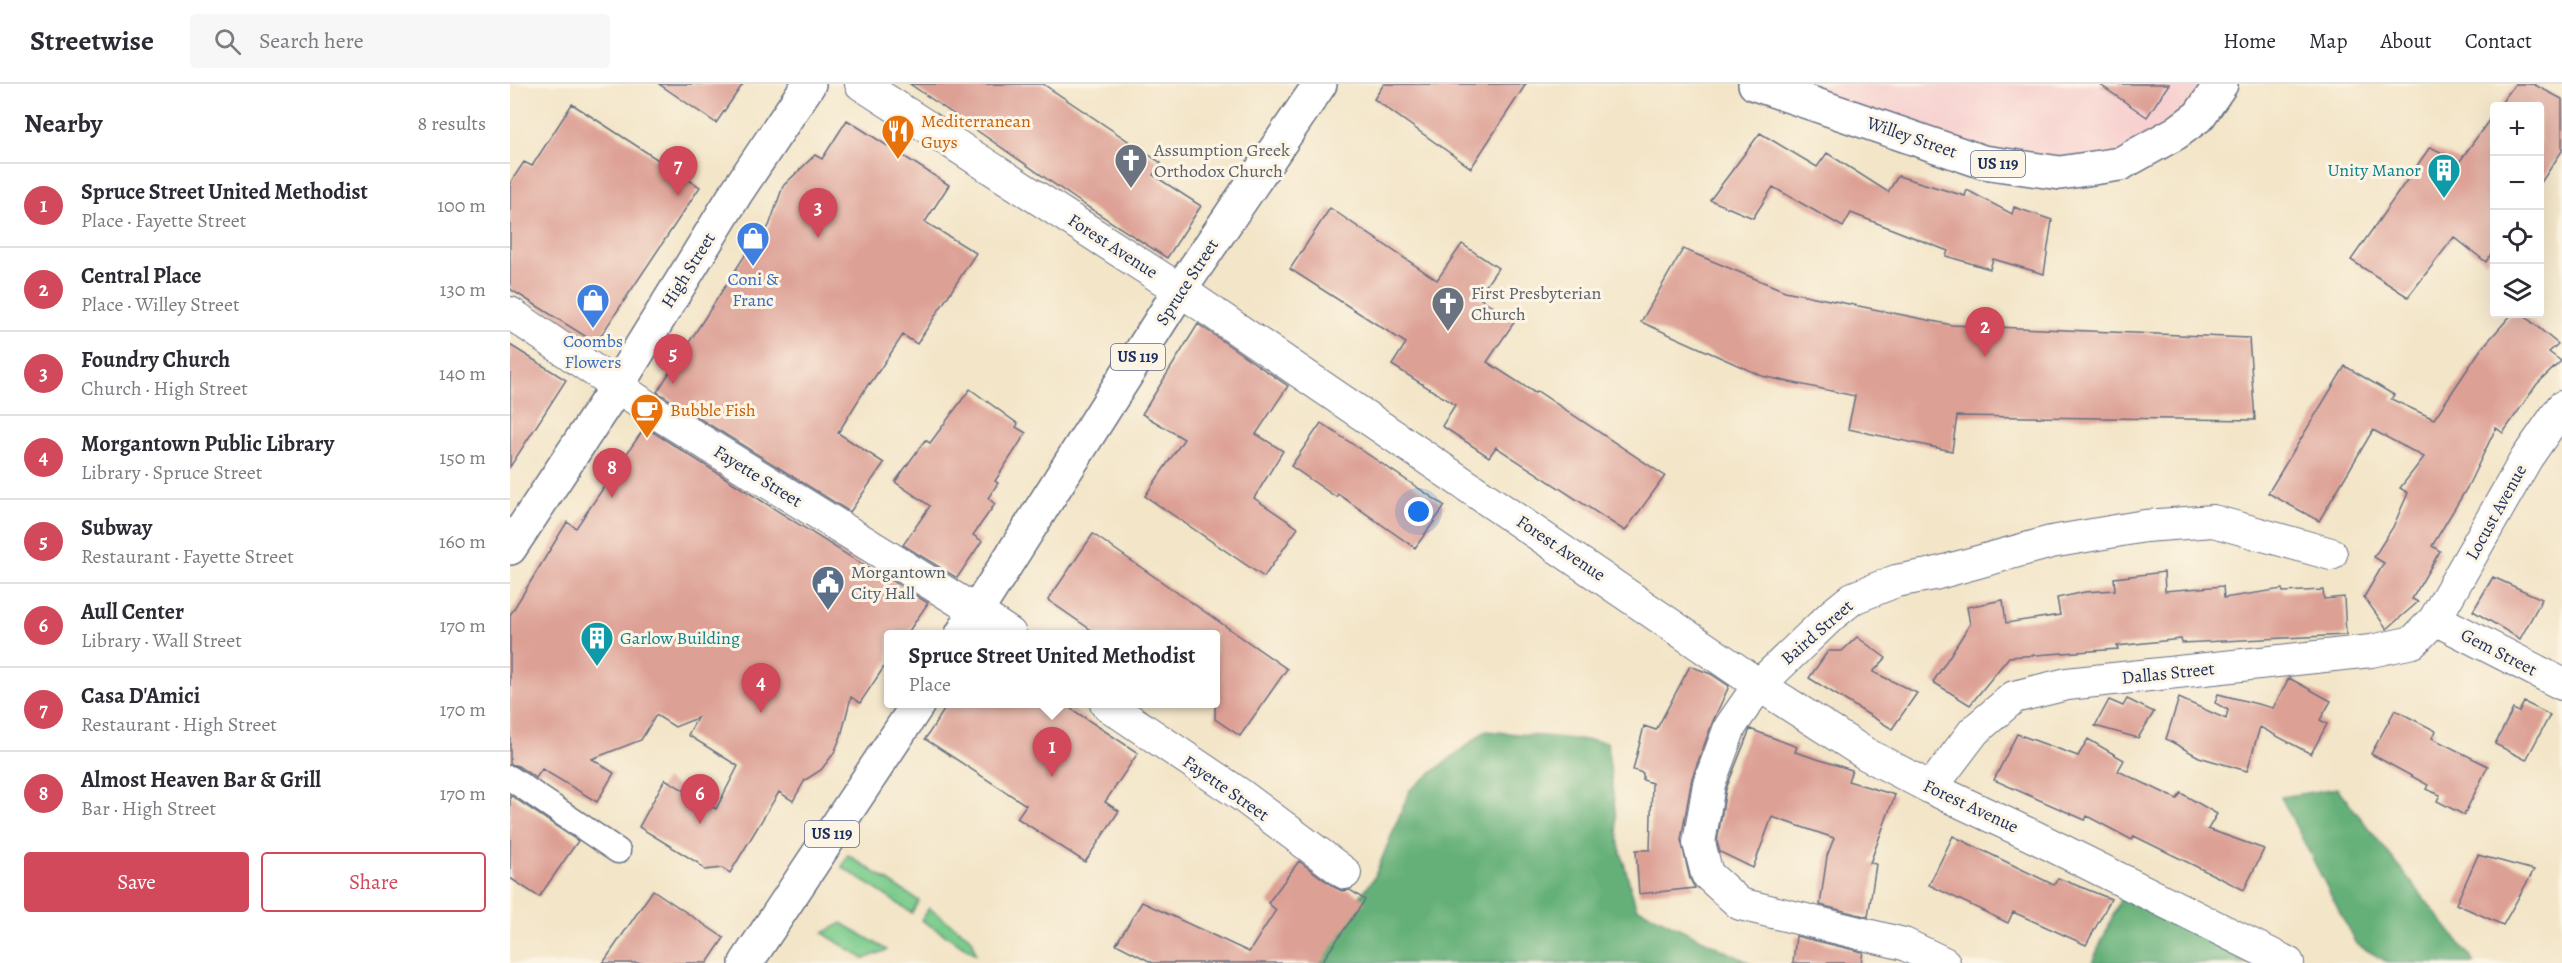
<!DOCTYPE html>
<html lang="en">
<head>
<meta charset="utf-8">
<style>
  body { margin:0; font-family:Alegreya,serif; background:#f7f7f7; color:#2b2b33 }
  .controls { position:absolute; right:18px; top:18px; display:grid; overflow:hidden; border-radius:6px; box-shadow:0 6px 24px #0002 }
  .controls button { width:54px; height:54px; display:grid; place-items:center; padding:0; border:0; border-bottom:2px solid #e1e1e2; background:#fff; color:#2b2b33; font:30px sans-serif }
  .you { position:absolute; left:909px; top:428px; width:21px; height:21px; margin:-15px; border:4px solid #fff; border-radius:50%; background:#1a73e8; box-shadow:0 0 0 9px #1a73e833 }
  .badge { display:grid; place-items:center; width:39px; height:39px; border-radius:50%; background:#d1495b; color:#fff; font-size:20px; font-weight:700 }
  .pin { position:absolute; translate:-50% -50px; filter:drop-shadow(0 2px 3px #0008) }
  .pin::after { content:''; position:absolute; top:32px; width:21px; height:18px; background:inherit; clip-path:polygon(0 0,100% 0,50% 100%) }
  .popup { position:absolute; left:374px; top:546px; width:336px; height:78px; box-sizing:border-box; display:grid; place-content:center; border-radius:6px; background:#fff; filter:drop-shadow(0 2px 4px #0005); font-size:20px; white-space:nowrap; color:#7c7c81 }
  .popup b { font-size:22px; color:#2b2b33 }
  .popup::after { content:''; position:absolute; left:50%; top:100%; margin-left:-12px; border:12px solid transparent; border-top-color:#fff }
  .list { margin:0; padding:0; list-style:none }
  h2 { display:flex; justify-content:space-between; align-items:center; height:78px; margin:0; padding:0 24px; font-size:26px }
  h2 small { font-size:20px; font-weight:400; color:#7c7c81 }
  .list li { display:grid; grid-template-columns:39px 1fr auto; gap:18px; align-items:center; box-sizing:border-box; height:84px; padding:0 24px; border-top:2px solid #e1e1e2 }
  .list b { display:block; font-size:22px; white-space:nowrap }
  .list p { margin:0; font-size:20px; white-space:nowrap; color:#7c7c81 }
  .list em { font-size:20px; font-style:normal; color:#7c7c81 }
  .actions { display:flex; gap:12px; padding:18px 24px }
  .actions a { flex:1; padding:14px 0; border:2px solid #d1495b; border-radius:6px; text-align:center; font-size:21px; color:#d1495b }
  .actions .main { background:#d1495b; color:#fff }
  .icon { flex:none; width:33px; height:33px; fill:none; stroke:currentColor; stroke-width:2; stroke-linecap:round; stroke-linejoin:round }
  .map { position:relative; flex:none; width:2052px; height:879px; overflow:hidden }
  header { display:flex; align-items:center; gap:36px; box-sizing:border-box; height:84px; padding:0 30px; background:#fff; border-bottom:2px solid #e1e1e2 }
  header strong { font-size:28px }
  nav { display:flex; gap:33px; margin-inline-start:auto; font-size:21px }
  .search { width:420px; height:54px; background:#f7f7f7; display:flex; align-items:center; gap:15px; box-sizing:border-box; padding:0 21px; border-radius:6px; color:#7c7c81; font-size:22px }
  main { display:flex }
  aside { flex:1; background:#fff }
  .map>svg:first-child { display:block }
</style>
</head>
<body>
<header>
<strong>Streetwise</strong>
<div class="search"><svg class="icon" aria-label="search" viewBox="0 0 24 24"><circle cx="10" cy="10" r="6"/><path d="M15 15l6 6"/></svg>Search here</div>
<nav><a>Home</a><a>Map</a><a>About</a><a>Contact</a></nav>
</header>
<main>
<aside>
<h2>Nearby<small>8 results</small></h2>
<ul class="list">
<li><span class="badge">1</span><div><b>Spruce Street United Methodist</b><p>Place · Fayette Street</p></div><em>100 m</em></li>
<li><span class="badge">2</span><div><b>Central Place</b><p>Place · Willey Street</p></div><em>130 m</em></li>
<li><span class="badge">3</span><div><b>Foundry Church</b><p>Church · High Street</p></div><em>140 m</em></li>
<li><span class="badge">4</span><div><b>Morgantown Public Library</b><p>Library · Spruce Street</p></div><em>150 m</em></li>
<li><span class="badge">5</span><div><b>Subway</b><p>Restaurant · Fayette Street</p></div><em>160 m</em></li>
<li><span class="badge">6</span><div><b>Aull Center</b><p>Library · Wall Street</p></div><em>170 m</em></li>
<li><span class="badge">7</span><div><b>Casa D'Amici</b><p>Restaurant · High Street</p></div><em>170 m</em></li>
<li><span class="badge">8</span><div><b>Almost Heaven Bar &amp; Grill</b><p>Bar · High Street</p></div><em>170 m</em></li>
</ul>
<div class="actions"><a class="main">Save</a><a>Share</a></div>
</aside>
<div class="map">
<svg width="2052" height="879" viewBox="0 0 2052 879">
  <rect width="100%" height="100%" fill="#fcf5e5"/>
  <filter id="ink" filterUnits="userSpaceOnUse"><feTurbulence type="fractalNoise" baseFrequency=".0167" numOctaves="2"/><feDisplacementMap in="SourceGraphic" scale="12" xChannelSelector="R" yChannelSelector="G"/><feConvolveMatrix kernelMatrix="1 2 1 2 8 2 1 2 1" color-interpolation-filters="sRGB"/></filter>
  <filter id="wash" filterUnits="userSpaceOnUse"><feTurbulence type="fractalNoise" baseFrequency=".008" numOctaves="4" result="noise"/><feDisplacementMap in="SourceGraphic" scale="24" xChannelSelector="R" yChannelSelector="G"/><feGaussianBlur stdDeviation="1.35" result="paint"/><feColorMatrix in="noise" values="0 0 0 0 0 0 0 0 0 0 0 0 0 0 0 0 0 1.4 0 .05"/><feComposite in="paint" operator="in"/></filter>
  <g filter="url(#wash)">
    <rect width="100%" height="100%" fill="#f3e5c8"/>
    <path fill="#f7d0cf" d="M1246 0H1695L1666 49 1550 89Z"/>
    <path fill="#7ccc8c" stroke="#4c7e75" stroke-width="1.5" d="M338 771 409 817 402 829 332 783Z
      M419 824 462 855 466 870 411 836Z
      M332 839 377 866 354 875 313 849Z"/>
    <path fill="#65b078" stroke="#40706b" stroke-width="1.5" d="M975 647 1097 658 1109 761 1126 823 1240 879H800L864 794 900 706Z
      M1827 704 1965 879H1879L1846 860 1771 713Z
      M1612 811 1741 879H1582Z"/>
    <g id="blocks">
      <path fill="#dda095" d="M149 0H233L206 39Z
        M400 0H533L651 79 643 91 691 122 657 174 570 118Z
        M874 0H1016L961 84 864 15Z
        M1589 0H1659L1637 33Z
        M2005 0H2023L2052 15V67L2030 100V22H1989Z
        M62 20 190 103 86 259 0 205V99L14 78 22 82Z
        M1984 29V165L1976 178 1944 153 1898 213 1841 176 1920 63 1950 77Z
        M337 36 439 101 415 138 466 169 407 260 393 251 360 300 359 299 328 349 374 379 340 428 147 308 241 162 244 164 259 142 273 102 305 71 312 75Z
        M1250 49 1307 83 1317 69 1378 108 1388 92 1455 112 1457 106 1502 130 1504 123 1542 136 1534 190 1483 175 1480 185 1436 172 1438 167 1341 129 1333 143 1263 103 1243 134 1200 116Z
        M820 124 927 196 952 160 988 184 968 213 1005 237 977 278 1025 309 1027 307 1155 392 1115 447 986 363 979 373 932 342 945 321 882 281 896 259 780 185Z
        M1173 165 1275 207 1442 241 1739 254 1745 336 1447 332 1442 367 1338 345 1345 312 1252 292 1131 238Z
        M2002 230H2012L2048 260 2039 268 2051 277 2027 300 1993 349 1986 344 1957 404 1922 462 1930 467 1902 515 1908 518 1877 545 1854 513 1874 479 1864 473 1883 443 1898 409 1890 404 1914 373 1863 346 1809 437 1758 409 1835 282 1884 311 1881 315 1924 335 1971 265Z
        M688 240 778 302 746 350 773 367 744 414 788 444 754 493 635 412 674 355 632 330Z
        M0 261 56 296 0 383Z
        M460 305 508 340 506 343 516 349 485 397 488 399 478 414 485 420 463 451 472 457 447 494 393 461 420 422 385 398 415 356 420 359Z
        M811 339 935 422 905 464 828 410 826 413 781 382Z
        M135 343 372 493 373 491 418 519 397 550H378V577L350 619 341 613 331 652 324 669 311 686 295 696 283 717 269 708 220 789 212 784 195 786 188 779 129 743 155 695 206 725 228 682 178 651 187 634 165 643 146 631 131 656 82 675 104 689 87 718 32 685 26 694 8 682 0 680V531L57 438 66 444Z
        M583 450 777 585 730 652 705 635V550H587L538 516Z
        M1654 488 1655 507 1713 502 1714 514 1772 505 1773 508 1813 506 1814 515 1834 513 1836 551 1672 559 1671 555 1607 562 1608 565 1499 573 1460 621 1423 598 1460 540 1457 523 1493 516 1496 539 1550 531 1547 514 1575 508 1605 506 1604 494Z
        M1983 493 2032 515 2010 555 1963 527Z
        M1347 553 1376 574 1363 588 1407 609 1382 645 1299 594 1318 567H1332Z
        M1180 582 1201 590 1219 602 1203 637 1182 694 1171 756 1180 795 1185 804 1129 810 1126 766H1140L1142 699 1133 696V689L1123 686 1134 642 1146 646Z
        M1779 594 1821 617 1810 636 1817 640 1801 670 1750 643 1737 687 1689 673 1656 655 1669 614 1716 635 1718 626 1705 619 1708 610 1763 624Z
        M1617 615 1644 628 1628 654 1585 642 1599 616 1613 622Z
        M2014 618 2040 631 2016 676 1985 660 2003 625 2009 628Z
        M438 620H554L628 669 595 718 609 727 575 778 507 734 516 721 415 655Z
        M1885 626 1926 647 1922 654 1978 682 1954 731 1927 717 1930 711 1916 705 1918 701 1861 670Z
        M1240 645 1287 663 1285 668 1342 686 1338 697 1385 711 1360 779 1366 780 1358 833 1310 821 1317 772 1324 754 1262 733 1243 784 1210 768 1207 758 1216 705Z
        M1507 650 1568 672 1578 655 1614 676 1608 687 1667 715 1671 709 1707 730 1698 745 1754 765 1734 806 1624 752 1622 756 1577 732 1575 736 1484 696Z
        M0 711 68 757 29 813 0 794Z
        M1443 752 1544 801 1548 794 1601 815 1576 861 1503 828 1498 839 1419 801Z
        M1968 771 2024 786 1993 841 1946 820Z
        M789 777 824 803 832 807 840 806 855 816 811 879H643L606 860 632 818 739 868 766 826 758 819Z
        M143 806 214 854 197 879H93Z
        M1286 852 1353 868 1351 879H1283Z"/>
    </g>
  </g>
  <g filter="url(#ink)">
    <use href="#blocks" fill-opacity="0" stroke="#676f83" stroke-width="1.5"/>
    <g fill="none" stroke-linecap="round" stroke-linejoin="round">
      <defs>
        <path id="pedestrian" d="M0 694 108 767"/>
        <path id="minor" d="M351 0 670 206 1249 601 1356 670 1421 704 1525 753 1778 879
          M0 229 145 328 467 528 500 550
          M1925 535 2052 600
          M596 620 731 711 835 789
          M1421 704 1464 647 1504 613 1557 600 1861 567 1903 558 1925 535 2016 375 2052 323
          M1434 879 1394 860 1230 820 1197 790 1189 759 1199 700 1220 643 1249 601 1322 531 1343 514 1386 497 1424 490 1541 458 1635 442 1703 437 1821 470"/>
        <path id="primary" d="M1245 0 1473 78 1550 89 1610 80 1666 49 1689 32 1711 0
          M0 464 107 302 226 109 299 0
          M452 550 670 206 810 0
          M236 879 408 620"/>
      </defs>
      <use href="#pedestrian" stroke="#676f83" stroke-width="27"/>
      <use href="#minor" stroke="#676f83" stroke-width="34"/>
      <use href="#primary" stroke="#676f83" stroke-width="36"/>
      <use href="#pedestrian" stroke="#fff" stroke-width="24"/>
      <use href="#minor" stroke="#fff" stroke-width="32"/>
      <use href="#primary" stroke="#fff" stroke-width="33"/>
    </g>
  </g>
  <defs>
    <symbol id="restaurant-pin" viewBox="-11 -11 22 30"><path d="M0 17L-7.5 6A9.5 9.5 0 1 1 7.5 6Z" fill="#e8710a" stroke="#fcf5e5"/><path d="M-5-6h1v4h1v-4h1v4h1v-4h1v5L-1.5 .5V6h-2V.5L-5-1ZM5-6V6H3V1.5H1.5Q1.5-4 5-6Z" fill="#fff"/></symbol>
    <symbol id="church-pin" viewBox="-11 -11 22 30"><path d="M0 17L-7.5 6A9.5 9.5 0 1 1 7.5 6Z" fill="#6b7280" stroke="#fcf5e5"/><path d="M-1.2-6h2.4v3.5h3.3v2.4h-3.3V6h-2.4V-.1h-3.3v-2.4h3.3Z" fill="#fff"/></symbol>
    <symbol id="building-pin" viewBox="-11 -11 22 30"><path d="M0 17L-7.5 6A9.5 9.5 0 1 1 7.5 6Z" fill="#0f9aa8" stroke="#fcf5e5"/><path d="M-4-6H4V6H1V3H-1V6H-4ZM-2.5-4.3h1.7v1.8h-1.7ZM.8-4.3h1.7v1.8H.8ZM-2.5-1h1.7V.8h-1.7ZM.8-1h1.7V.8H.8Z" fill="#fff"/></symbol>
    <symbol id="shop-pin" viewBox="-11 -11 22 30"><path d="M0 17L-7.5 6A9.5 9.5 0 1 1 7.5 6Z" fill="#3f7fe0" stroke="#fcf5e5"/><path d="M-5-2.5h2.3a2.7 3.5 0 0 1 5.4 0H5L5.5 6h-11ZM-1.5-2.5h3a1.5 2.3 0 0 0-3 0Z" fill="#fff"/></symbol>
    <symbol id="cafe-pin" viewBox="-11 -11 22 30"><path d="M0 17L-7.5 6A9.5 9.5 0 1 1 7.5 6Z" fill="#e8710a" stroke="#fcf5e5"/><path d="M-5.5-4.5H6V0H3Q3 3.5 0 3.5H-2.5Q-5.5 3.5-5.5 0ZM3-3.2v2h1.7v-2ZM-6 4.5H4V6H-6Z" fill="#fff"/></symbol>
    <symbol id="civic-pin" viewBox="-11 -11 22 30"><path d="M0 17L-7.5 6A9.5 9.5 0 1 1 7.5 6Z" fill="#5c6f8a" stroke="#fcf5e5"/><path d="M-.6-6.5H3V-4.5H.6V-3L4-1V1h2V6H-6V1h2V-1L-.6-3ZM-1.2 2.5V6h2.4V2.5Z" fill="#fff"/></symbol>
  </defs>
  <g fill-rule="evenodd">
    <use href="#restaurant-pin" x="369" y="28" width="38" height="52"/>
    <use href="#church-pin" x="602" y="57" width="38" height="52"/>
    <use href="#building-pin" x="1915" y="67" width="38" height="52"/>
    <use href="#shop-pin" x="224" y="135" width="38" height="52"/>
    <use href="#shop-pin" x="64" y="197" width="38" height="52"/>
    <use href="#church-pin" x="919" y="200" width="38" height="52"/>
    <use href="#cafe-pin" x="118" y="307" width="38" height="52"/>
    <use href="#civic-pin" x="299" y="479" width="38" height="52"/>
    <use href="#building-pin" x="68" y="535" width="38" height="52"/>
  </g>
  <g text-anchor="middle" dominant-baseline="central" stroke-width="6" stroke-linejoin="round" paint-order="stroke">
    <g fill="#fcf5e5" stroke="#5e6a86" stroke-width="1.5">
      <rect x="1461" y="67" width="54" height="26" rx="4.5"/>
      <rect x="601" y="260" width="54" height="26" rx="4.5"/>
      <rect x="295" y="737" width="54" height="26" rx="4.5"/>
    </g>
    <g font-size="16" font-weight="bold" fill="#1b2f5e">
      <text x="1488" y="80">US 119</text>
      <text x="628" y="273">US 119</text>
      <text x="322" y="750">US 119</text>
    </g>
    <g font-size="18" fill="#c56008" stroke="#fcf5e5" text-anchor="start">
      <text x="411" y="37">Mediterranean<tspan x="411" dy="21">Guys</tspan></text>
      <text x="160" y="326">Bubble Fish</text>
    </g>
    <g font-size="18" fill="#1b2f5e" stroke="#fcf5e5">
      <text transform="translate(1402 53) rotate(19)">Willey Street</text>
      <text transform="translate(603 162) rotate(33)">Forest Avenue</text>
      <text transform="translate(178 186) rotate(-58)">High Street</text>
      <text transform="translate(677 198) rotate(-57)">Spruce Street</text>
      <text transform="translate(248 392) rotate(32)">Fayette Street</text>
      <text transform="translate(1986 428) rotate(-61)">Locust Avenue</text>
      <text transform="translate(1051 464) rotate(34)">Forest Avenue</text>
      <text transform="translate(1307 548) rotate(-41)">Baird Street</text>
      <text transform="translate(1989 568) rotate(27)">Gem Street</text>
      <text transform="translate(1658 589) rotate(-6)">Dallas Street</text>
      <text transform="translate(716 704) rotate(35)">Fayette Street</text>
      <text transform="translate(1461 722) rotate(25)">Forest Avenue</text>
    </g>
    <g font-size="18" fill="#5b616d" stroke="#fcf5e5" text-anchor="start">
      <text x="644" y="66">Assumption Greek<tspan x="644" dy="21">Orthodox Church</tspan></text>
      <text x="961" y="209">First Presbyterian<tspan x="961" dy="21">Church</tspan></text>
    </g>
    <g font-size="18" fill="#0d838f" stroke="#fcf5e5" text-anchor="end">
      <text x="1911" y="86">Unity Manor</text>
      <text x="110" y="554" text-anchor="start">Garlow Building</text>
    </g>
    <g font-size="18" fill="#366cbe" stroke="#fcf5e5">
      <text x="243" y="195">Coni &amp;<tspan x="243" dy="21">Franc</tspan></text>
      <text x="83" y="257">Coombs<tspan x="83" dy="21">Flowers</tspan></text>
    </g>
    <g font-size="18" fill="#4e5e75" stroke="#fcf5e5" text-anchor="start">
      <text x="341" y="488">Morgantown<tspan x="341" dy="21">City Hall</tspan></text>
    </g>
  </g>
</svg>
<div class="controls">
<button>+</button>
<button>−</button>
<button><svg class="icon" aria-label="locate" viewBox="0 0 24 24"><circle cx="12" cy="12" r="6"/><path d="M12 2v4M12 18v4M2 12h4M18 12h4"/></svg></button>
<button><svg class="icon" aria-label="layers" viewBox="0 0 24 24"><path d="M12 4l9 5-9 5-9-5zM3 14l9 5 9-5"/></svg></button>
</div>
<div class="you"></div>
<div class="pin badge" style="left:542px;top:693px">1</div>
<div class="popup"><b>Spruce Street United Methodist</b>Place</div>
<div class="pin badge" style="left:1475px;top:273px">2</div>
<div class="pin badge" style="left:308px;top:154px">3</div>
<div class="pin badge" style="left:251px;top:629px">4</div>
<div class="pin badge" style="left:163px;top:300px">5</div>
<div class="pin badge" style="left:190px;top:740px">6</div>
<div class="pin badge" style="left:168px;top:112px">7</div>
<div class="pin badge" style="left:102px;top:414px">8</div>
</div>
</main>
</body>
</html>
